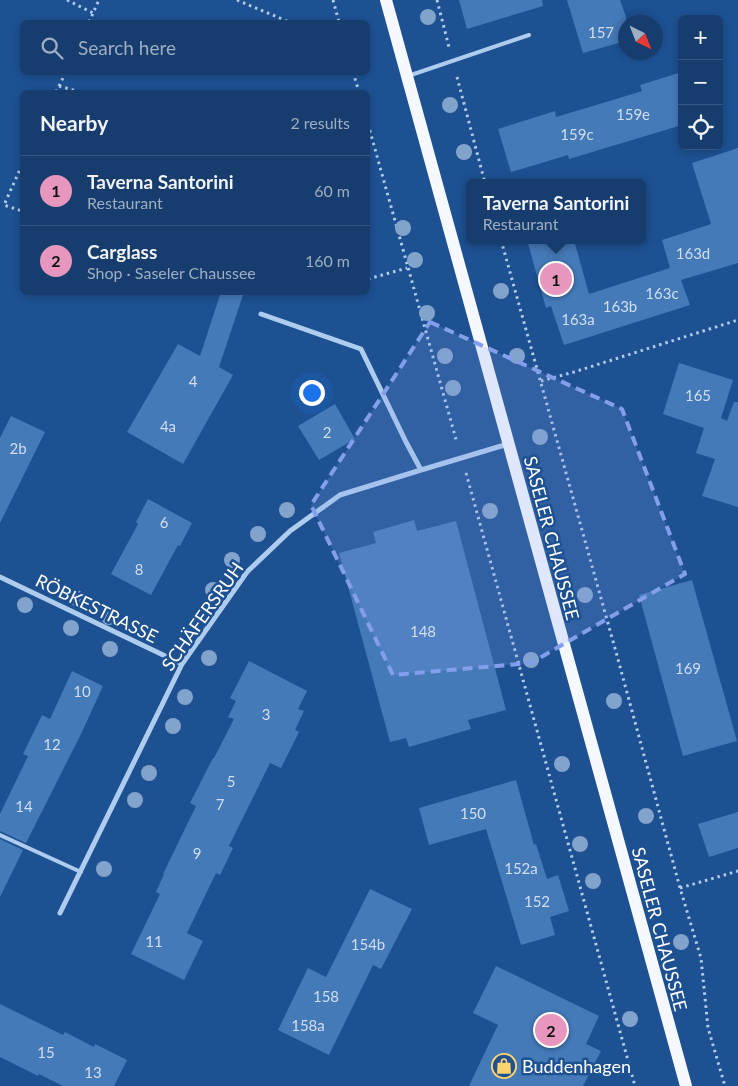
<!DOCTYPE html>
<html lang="en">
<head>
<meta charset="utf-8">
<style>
  body { margin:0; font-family:Lato,sans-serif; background:#1f4473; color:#f1f3f6 }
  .controls { position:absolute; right:15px; top:15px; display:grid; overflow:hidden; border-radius:8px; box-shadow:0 2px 8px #0003 }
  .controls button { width:45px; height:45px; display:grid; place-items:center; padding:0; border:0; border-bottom:1px solid #355681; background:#163d6e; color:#f1f3f6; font:25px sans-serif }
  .compass { position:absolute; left:618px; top:15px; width:45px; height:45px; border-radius:50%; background:#163d6e; box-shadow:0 2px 8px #0003; rotate:137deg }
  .you { position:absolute; left:311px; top:392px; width:18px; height:18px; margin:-12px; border:4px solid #fff; border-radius:50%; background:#1a73e8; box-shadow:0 0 0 8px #1a73e833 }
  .badge { display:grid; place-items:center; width:32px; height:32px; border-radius:50%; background:#e797bd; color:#111; font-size:16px; font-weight:700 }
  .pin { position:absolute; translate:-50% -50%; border:2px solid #fff; box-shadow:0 1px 5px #0006 }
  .popup { position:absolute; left:466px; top:179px; width:180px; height:65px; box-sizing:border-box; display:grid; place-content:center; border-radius:8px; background:#163d6e; filter:drop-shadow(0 1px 4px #0005); font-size:16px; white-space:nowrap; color:#9eaec2 }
  .popup b { font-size:19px; color:#f1f3f6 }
  .popup::after { content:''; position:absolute; left:50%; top:100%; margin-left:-10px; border:10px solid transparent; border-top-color:#163d6e }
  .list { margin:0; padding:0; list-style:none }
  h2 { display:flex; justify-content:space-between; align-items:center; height:65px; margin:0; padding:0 20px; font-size:21px }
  h2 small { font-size:16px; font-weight:400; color:#9eaec2 }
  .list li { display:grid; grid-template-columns:32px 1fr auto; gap:15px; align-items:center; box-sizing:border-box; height:70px; padding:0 20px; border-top:1px solid #355681 }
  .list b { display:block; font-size:19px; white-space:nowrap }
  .list p { margin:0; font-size:16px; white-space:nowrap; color:#9eaec2 }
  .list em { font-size:16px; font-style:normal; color:#9eaec2 }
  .icon { flex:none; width:28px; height:28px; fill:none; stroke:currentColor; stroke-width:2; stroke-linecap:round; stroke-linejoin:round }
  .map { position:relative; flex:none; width:738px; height:1086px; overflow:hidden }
  .search { position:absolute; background:#163d6e; box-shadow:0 2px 8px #0003; left:20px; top:20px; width:350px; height:55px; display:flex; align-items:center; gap:12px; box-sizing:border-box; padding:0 18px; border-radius:8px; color:#9eaec2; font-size:19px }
  .panel { position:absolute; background:#163d6e; box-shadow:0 2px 8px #0003; left:20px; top:90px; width:350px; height:205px; border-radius:8px }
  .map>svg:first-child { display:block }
</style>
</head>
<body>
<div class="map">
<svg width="738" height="1086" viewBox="0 0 738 1086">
  <rect width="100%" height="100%" fill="#1d5192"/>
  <path fill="#457ab9" d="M459 0H542L543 6 467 29Z
    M567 0H620L626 17V41L583 53Z
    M682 72V125L569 159 568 155 511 172 498 129 555 111 556 117 613 100 642 91 640 85Z
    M738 148V263L681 280 690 305 564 345 551 306 546 308 527 240H574L589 294 670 268 662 240 711 224 692 163Z
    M221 292H244L219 367 233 375 183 464 127 432 178 344 200 356Z
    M679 363 733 380 721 418 727 421 734 402H738V507L702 496 715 459 696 453 704 428 663 414Z
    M335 404 355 439 319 460 298 426Z
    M11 416 45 432 0 523V438Z
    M148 499 192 523 180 546 178 545 151 595 111 574 138 524 136 522Z
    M414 520 417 531 456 521 506 710 468 720 471 729 409 747 406 738 390 742 339 553 376 543 373 532Z
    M692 580 737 741 683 756 639 595Z
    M249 661 307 691 298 709 304 711 295 730 299 732 281 768 270 763 229 846 233 848 220 875 216 873 187 933 203 941 184 980 131 954 160 894 156 892 164 874H163L196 806 190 803 213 758H214L234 719 228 717 236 701 230 698Z
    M72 671 103 686 81 734 26 843 0 831V814L28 756 23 754 42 715 50 719Z
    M516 780 534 845 536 844 547 879 558 875 569 911 550 917 555 935 521 945 486 829 429 845 419 808Z
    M738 812V848L709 857 698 824Z
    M0 839 23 850 0 897Z
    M370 889 412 909 381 969 373 965 329 1055 278 1030 308 968 326 977Z
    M496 966 599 1016 586 1044 601 1051 583 1086H469L498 1025 473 1013Z
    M0 1004 63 1035 65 1032 94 1047 95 1044 127 1060 114 1086H63L39 1074 38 1076 0 1057Z"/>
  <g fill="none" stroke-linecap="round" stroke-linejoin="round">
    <path stroke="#aeccee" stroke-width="3" stroke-dasharray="2.5 4" stroke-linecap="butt" d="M67 0 93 13
      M237 0 289 22
      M333 0 339 22
      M437 0 449 47
      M89 22 99 0
      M353 72 359 92
      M457 77 485 183
      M59 86 80 92
      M56 92 66 72
      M368 124 457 443
      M22 165 4 205 22 211
      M501 240 616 652 680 888 701 958 708 1028 725 1086
      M368 279 407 268
      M541 381 574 372 738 320
      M466 473 635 1086
      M680 888 738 871"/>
    <path stroke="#aeccee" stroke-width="4" d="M408 76 529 35
      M0 835 81 872"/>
    <path stroke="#aeccee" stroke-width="5" d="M261 314 361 349 406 442 421 470
      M0 577 182 664
      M60 913 182 664 247 572 290 531 340 495 421 470 508 444"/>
    <path stroke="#f5f9ff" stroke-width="12" d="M386 0 686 1086"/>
  </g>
  <g fill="#82a3cb">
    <circle cx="428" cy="17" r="8"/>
    <circle cx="450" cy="105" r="8"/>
    <circle cx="464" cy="152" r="8"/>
    <circle cx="403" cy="228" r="8"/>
    <circle cx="415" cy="260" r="8"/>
    <circle cx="501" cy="291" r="8"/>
    <circle cx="427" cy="313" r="8"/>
    <circle cx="445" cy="356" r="8"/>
    <circle cx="517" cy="356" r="8"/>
    <circle cx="453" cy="388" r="8"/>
    <circle cx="540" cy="437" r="8"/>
    <circle cx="287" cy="510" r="8"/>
    <circle cx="490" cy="511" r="8"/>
    <circle cx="258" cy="534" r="8"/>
    <circle cx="232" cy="560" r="8"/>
    <circle cx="213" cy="590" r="8"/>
    <circle cx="585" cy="595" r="8"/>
    <circle cx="76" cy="598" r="8"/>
    <circle cx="25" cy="605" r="8"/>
    <circle cx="109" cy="617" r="8"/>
    <circle cx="71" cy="628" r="8"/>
    <circle cx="110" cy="649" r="8"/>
    <circle cx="209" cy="658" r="8"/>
    <circle cx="531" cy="660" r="8"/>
    <circle cx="185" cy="697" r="8"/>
    <circle cx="614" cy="701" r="8"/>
    <circle cx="173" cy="726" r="8"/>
    <circle cx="562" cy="764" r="8"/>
    <circle cx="149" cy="773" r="8"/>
    <circle cx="135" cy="800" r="8"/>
    <circle cx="646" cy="816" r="8"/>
    <circle cx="580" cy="844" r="8"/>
    <circle cx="104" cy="869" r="8"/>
    <circle cx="593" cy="881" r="8"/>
    <circle cx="681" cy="942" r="8"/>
    <circle cx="630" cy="1019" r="8"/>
  </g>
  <path fill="#839eea" fill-opacity="0.2" stroke="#839eea" stroke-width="4" stroke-dasharray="10 6" stroke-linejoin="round" d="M430 322 622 409 685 574 531 663 393 675 311 505Z"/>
  <defs>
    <symbol id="shop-ring" viewBox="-11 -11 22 22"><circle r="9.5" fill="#1d5192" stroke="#fed26d" stroke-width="1.5"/><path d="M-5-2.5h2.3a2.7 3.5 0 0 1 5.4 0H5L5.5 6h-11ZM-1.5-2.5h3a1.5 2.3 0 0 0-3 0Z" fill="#fed26d"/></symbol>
  </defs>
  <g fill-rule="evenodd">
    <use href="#shop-ring" x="490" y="1052" width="28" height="28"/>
  </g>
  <g text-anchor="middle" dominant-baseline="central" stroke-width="5" stroke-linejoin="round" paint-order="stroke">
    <g font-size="15" fill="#d0deee">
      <text x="601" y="32">157</text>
      <text x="633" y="114">159e</text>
      <text x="577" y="134">159c</text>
      <text x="693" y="253">163d</text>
      <text x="662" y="293">163c</text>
      <text x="620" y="306">163b</text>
      <text x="578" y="319">163a</text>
      <text x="193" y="381">4</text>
      <text x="698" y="395">165</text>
      <text x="168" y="426">4a</text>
      <text x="327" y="432">2</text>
      <text x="18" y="448">2b</text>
      <text x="164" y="522">6</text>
      <text x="139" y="569">8</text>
      <text x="423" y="631">148</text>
      <text x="688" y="668">169</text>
      <text x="82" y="691">10</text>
      <text x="266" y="714">3</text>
      <text x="52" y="744">12</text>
      <text x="231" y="781">5</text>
      <text x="220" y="804">7</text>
      <text x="24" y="806">14</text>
      <text x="473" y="813">150</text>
      <text x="197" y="853">9</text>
      <text x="521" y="868">152a</text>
      <text x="537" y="901">152</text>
      <text x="154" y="941">11</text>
      <text x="368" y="944">154b</text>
      <text x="326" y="996">158</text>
      <text x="308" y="1025">158a</text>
      <text x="46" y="1052">15</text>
      <text x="93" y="1072">13</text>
    </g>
    <g font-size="18" fill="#fff" stroke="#1d5192">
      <text transform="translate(552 538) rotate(75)">SASELER CHAUSSEE</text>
      <text transform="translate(97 608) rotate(26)">RÖBKESTRASSE</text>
      <text transform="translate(202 616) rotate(-55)">SCHÄFERSRUH</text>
      <text transform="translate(660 929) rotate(75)">SASELER CHAUSSEE</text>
    </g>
    <g font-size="18" fill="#fff" stroke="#1d5192" text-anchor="start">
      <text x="522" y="1066">Buddenhagen</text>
    </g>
  </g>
</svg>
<div class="controls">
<button>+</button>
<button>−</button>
<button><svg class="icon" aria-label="locate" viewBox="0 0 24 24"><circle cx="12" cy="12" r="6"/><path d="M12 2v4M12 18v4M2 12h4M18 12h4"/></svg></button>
</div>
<svg class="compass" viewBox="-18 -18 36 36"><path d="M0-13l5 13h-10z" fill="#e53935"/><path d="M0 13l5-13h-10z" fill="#9eaec2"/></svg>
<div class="you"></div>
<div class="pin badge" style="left:556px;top:279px">1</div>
<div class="popup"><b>Taverna Santorini</b>Restaurant</div>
<div class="pin badge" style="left:551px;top:1030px">2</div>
<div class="search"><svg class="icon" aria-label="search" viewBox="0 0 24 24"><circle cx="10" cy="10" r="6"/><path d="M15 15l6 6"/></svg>Search here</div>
<section class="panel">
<h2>Nearby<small>2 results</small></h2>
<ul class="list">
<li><span class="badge">1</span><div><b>Taverna Santorini</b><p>Restaurant</p></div><em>60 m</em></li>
<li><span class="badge">2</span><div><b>Carglass</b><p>Shop · Saseler Chaussee</p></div><em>160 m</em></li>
</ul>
</section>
</div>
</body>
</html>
